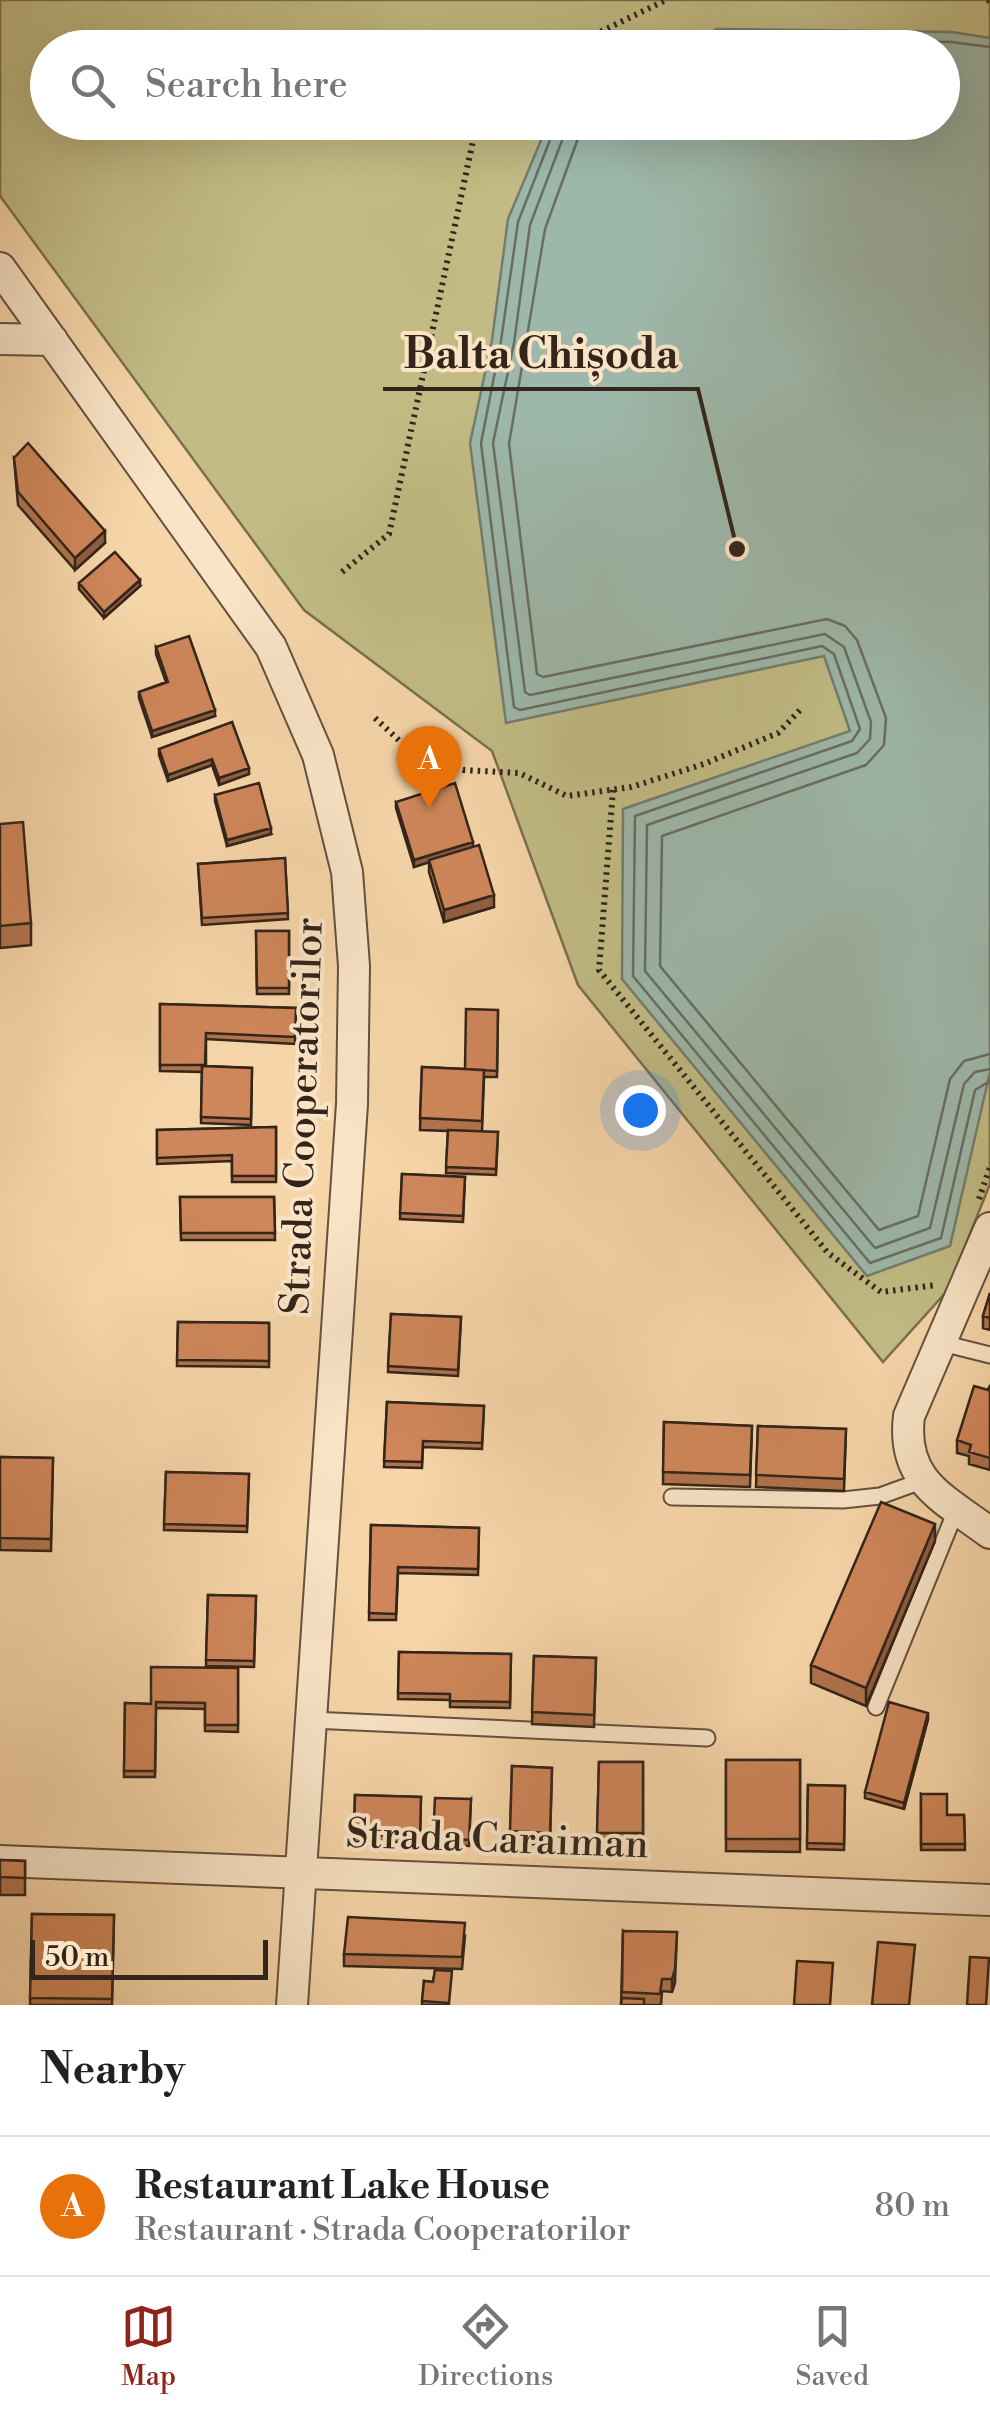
<!DOCTYPE html>
<html lang="en">
<head>
<meta charset="utf-8">
<style>
  body { margin:0; font-family:"Libre Bodoni",serif; background:#f6f6f6; color:#222 }
  .scale { position:absolute; left:30px; bottom:25px; width:238px; box-sizing:border-box; padding-left:10px; border:5px solid #33251a; border-top:0; font-size:28px; line-height:35px; white-space:nowrap; color:#33251a; -webkit-text-stroke:8px #f9e4c6; paint-order:stroke }
  .you { position:absolute; left:640px; top:1110px; width:35px; height:35px; margin:-25px; border:8px solid #fff; border-radius:50%; background:#1a73e8; box-shadow:0 0 0 15px #1a73e833 }
  .badge { display:grid; place-items:center; width:65px; height:65px; border-radius:50%; background:#8f2418; color:#fff; font-size:32px; font-weight:700 }
  .pin { position:absolute; translate:-50% -82px; filter:drop-shadow(0 2px 5px #0008) }
  .pin::after { content:''; position:absolute; top:52px; width:35px; height:30px; background:inherit; clip-path:polygon(0 0,100% 0,50% 100%) }
  .list { margin:0; padding:0; list-style:none }
  h2 { display:flex; justify-content:space-between; align-items:center; height:130px; margin:0; padding:0 40px; font-size:42px }
  h2 small { font-size:32px; font-weight:400; color:#767676 }
  .list li { display:grid; grid-template-columns:65px 1fr auto; gap:30px; align-items:center; box-sizing:border-box; height:140px; padding:0 40px; border-top:2px solid #e0e0e0 }
  .list b { display:block; font-size:38px; white-space:nowrap }
  .list p { margin:0; font-size:32px; white-space:nowrap; color:#767676 }
  .list em { font-size:32px; font-style:normal; color:#767676 }
  .icon { flex:none; width:55px; height:55px; fill:none; stroke:currentColor; stroke-width:2; stroke-linecap:round; stroke-linejoin:round }
  .map { position:relative; flex:none; width:990px; height:2005px; overflow:hidden }
  .search { position:absolute; background:#fff; box-shadow:0 10px 40px #0002; left:30px; right:30px; top:30px; height:110px; display:flex; align-items:center; gap:25px; box-sizing:border-box; padding:0 35px; border-radius:55px; color:#767676; font-size:38px }
  .sheet { height:270px; background:#fff }
  nav { display:flex; justify-content:space-around; align-items:center; box-sizing:border-box; height:140px; border-top:2px solid #e0e0e0; background:#fff; font-size:28px; color:#767676 }
  nav a { display:grid; justify-items:center; gap:5px }
  nav .on { color:#8f2418 }
  .map>svg:first-child { display:block }
</style>
</head>
<body>
<div class="map">
<svg width="990" height="2005" viewBox="0 0 990 2005">
  <rect width="100%" height="100%" fill="#f6d5a8"/>
  <filter id="stains"><feTurbulence type="fractalNoise" baseFrequency=".002" numOctaves="4"/><feColorMatrix values="0 0 0 0 .2 0 0 0 0 .09 0 0 0 0 .02 0 0 0 .5 -.17"/></filter>
  <radialGradient id="worn" r=".72"><stop offset=".6" stop-color="#630" stop-opacity="0"/><stop offset="1" stop-color="#630" stop-opacity=".3"/></radialGradient>
  <path fill="#c2bc84" stroke="#7a704f" stroke-width="2.5" fill-rule="evenodd" d="M0 0H990V1184L947 1291 883 1362 578 985 492 751 304 610 0 196ZM48 48H942V122H48Z"/>
  <path fill="#9db8aa" stroke="#737d70" stroke-width="2.5" d="M717 29 952 32 990 38V1072L950 1246 867 1276 622 979 623 809 850 731 824 656 506 723 470 443 492 340 508 219 547 126 553 122H942V48L683 47Z"/>
  <g fill="none" stroke-linecap="round" stroke-linejoin="round">
    <path stroke="#686e62" stroke-width="2.5" d="M703 48 721 39 951 42 990 47
      M557 122 518 222 501 341 481 443 514 707 520 710 822 646 834 654 860 729 852 741 635 816 633 976 870 1263 941 1238 975 1090 990 1081
      M569 122 530 225 514 343 493 443 525 692 530 695 825 634 844 647 871 722 870 739 857 753 647 825 645 971 875 1248 930 1228 964 1084 975 1072 990 1069
      M584 122 545 229 509 444 537 674 543 677 827 619 845 626 857 640 886 718 884 745 866 765 662 836 660 966 879 1230 918 1216 950 1079 964 1061 990 1054"/>
    <defs>
      <path id="service" d="M942 1343 990 1355
        M672 1497 843 1500 880 1496 924 1480
        M876 1707 957 1508
        M311 1720 707 1738"/>
      <path id="minor" d="M0 268 271 647 318 755 347 872 354 966 352 1104 292 2005
        M0 339 52 340
        M990 1228 909 1416C901 1481 943 1498 990 1533
        M0 1861 990 1900"/>
    </defs>
    <use href="#service" stroke="#64513e" stroke-width="19"/>
    <use href="#minor" stroke="#64513e" stroke-width="34"/>
    <path stroke="#33251a" stroke-width="6" stroke-dasharray="2.5 5" stroke-linecap="butt" d="M987 0 990 1
      M567 48 666 0
      M342 572 389 534 477 122
      M375 718 418 758 463 770 519 773 567 796 631 787 704 764 778 733 801 709
      M613 790 599 970 828 1253 881 1292 936 1285
      M979 1199 990 1167"/>
    <use href="#service" stroke="#f9e4c6" stroke-width="15"/>
    <use href="#minor" stroke="#f9e4c6" stroke-width="30"/>
  </g>
  <path fill="#b1734d" stroke="#33251a" stroke-width="2.5" d="M14 458 105 543 75 570 18 505Z
    M79 583 140 586 104 618 79 589Z
    M156 647 215 716 152 737 139 698V692L166 682 156 654Z
    M232 722 249 774 219 785 212 765 168 781 159 755V749Z
    M215 795 271 834 227 846 215 801Z
    M396 802 473 847 494 907 444 922 429 872V862L414 867 396 808Z
    M0 824 31 923V945L0 948Z
    M285 858 288 919 202 925 198 864Z
    M256 931H289V994H257Z
    M160 1004 296 1008 295 1044 206 1039V1066L252 1068 251 1125 201 1123 202 1072 160 1071Z
    M498 1010 497 1077H484L482 1132H498L496 1175 446 1173 448 1131 420 1130 422 1067 465 1069Z
    M276 1127V1182H232V1161L157 1164V1130Z
    M402 1174 465 1177 463 1222 400 1219Z
    M180 1197H274L275 1240H181Z
    M990 1293V1330L983 1328V1316Z
    M391 1314 461 1317 458 1376 388 1372Z
    M178 1322 269 1323V1367L177 1366Z
    M990 1386V1470L969 1464V1456L957 1453V1440Z
    M387 1402 484 1406 482 1449 423 1447 422 1468 384 1467Z
    M664 1422 752 1426 750 1487 663 1484Z
    M758 1426 846 1429 844 1491 756 1487Z
    M0 1457 53 1458 51 1551 0 1550Z
    M166 1472 249 1474 247 1532 164 1530Z
    M371 1525 479 1528 478 1575 398 1573 396 1620H369Z
    M935 1541 866 1706 811 1683V1665Z
    M208 1595 256 1596 254 1667 206 1666Z
    M399 1652 511 1654 510 1708 450 1707V1700L398 1699Z
    M534 1656 596 1658 594 1727 532 1724Z
    M238 1668V1732L205 1731V1709L156 1708 155 1777H124L125 1703 151 1704Z
    M928 1719 904 1809 865 1798V1792Z
    M726 1760H800V1852L726 1851Z
    M599 1762H643V1845H597Z
    M512 1766 552 1768 550 1845 510 1843Z
    M808 1785 845 1786 844 1850 807 1849Z
    M921 1794 947 1815H964L965 1850H921Z
    M355 1795 421 1797 420 1842H354Z
    M471 1799 469 1846 433 1844V1838Z
    M0 1860 25 1861V1895H0Z
    M32 1914 114 1915 112 2005H30Z
    M623 1931 675 1982 672 1992 662 1991 661 2005H621Z
    M465 1936 462 1969 344 1966V1954Z
    M435 1970 449 2005H422L424 1981 433 1982Z"/>
  <path fill="#905e3f" stroke="#33251a" stroke-width="2.5" d="M105 531V543L75 570V558Z
    M140 580V586L104 618V612Z
    M215 710V716L152 737V731Z
    M212 759V765L168 781V775Z
    M249 768V774L219 785V778Z
    M271 828V834L227 846V840Z
    M473 842V848L414 867V860Z
    M494 895V907L444 922V910Z
    M935 1524V1541L866 1706V1688Z
    M928 1713V1719L904 1809V1803Z
    M677 1932 675 1982 672 1992V1979Z"/>
  <path fill="#ce865a" stroke="#33251a" stroke-width="2.5" d="M28 443 105 531 75 558 18 492 14 458Z
    M115 552 140 580 104 612 79 583Z
    M189 636 215 710 152 731 139 692 168 682 156 647Z
    M232 722 249 768 219 778 212 759 168 775 159 749Z
    M259 783 271 828 227 840 215 795Z
    M455 783 473 842 414 860 396 802Z
    M23 822 31 923 0 926V824Z
    M479 845 494 895 444 910 429 860Z
    M285 858 288 913 202 918 198 864Z
    M256 931H289V988H257Z
    M160 1004 296 1008 295 1037 206 1033 205 1065H160Z
    M466 1009 498 1010 497 1071 465 1069Z
    M202 1066 252 1068 251 1119 201 1117Z
    M422 1067 484 1070 482 1121 420 1118Z
    M276 1127V1176H232V1155L157 1158V1130Z
    M448 1130 498 1132 496 1169 446 1167Z
    M402 1174 465 1177 463 1216 400 1213Z
    M180 1197H274L275 1233H181Z
    M990 1293V1318L983 1316Z
    M391 1314 461 1317 458 1370 388 1366Z
    M178 1322 269 1323V1361L177 1360Z
    M974 1386 988 1390 990 1386V1458L969 1452 971 1445 957 1440Z
    M387 1402 484 1406 482 1443 423 1441 422 1462 384 1461Z
    M664 1422 752 1426 750 1475 663 1472Z
    M758 1426 846 1429 844 1479 756 1475Z
    M0 1457 53 1458 51 1539 0 1538Z
    M166 1472 249 1474 247 1526 164 1524Z
    M881 1502 935 1524 866 1688 811 1665Z
    M371 1525 479 1528 478 1569 398 1567 396 1614 369 1613Z
    M208 1595 256 1596 254 1661 206 1660Z
    M399 1652 511 1654 510 1702 450 1701V1694L398 1693Z
    M534 1656 596 1658 594 1715 532 1712Z
    M151 1667 238 1668V1725H205V1703L156 1702 155 1771H124L125 1703 151 1704Z
    M889 1702 928 1713 904 1803 865 1792Z
    M726 1760H800V1839H726Z
    M599 1762H643V1833H597Z
    M512 1766 552 1768 550 1833 510 1831Z
    M808 1785 845 1786 844 1844 807 1843Z
    M921 1794H947V1815H964L965 1844H921Z
    M355 1795 421 1797 420 1836 354 1835Z
    M435 1798 471 1799 469 1840 433 1838Z
    M0 1860 25 1861V1878L0 1877Z
    M32 1914 114 1915 112 1999 30 1998Z
    M348 1917 465 1923 462 1957 344 1954Z
    M623 1931 677 1932 675 1969 672 1979H662L660 1994 622 1992Z
    M878 1942 915 1945 909 2005H872Z
    M970 1957 989 1958 986 2005H967Z
    M797 1961 833 1963 830 2005H794Z
    M435 1970 452 1971 449 2003 422 2001 424 1981 433 1982Z
    M622 1998 644 1999V2005H621Z"/>
  <g text-anchor="middle" dominant-baseline="central" stroke-width="8" stroke-linejoin="round" paint-order="stroke">
    <g font-size="40" fill="#33251a" stroke="#f9e4c6">
      <text transform="translate(303 1116) rotate(-88)">Strada Cooperatorilor</text>
      <text transform="translate(497 1840) rotate(2)">Strada Caraiman</text>
    </g>
  </g>
  <path fill="none" stroke="#33251a" stroke-width="4" d="M737 549L698 389H383"/>
  <circle fill="#33251a" stroke="#f9e4c6" stroke-width="4" cx="737" cy="549" r="10"/>
  <g font-size="42" text-anchor="middle" font-weight="bold" fill="#33251a" stroke="#f9e4c6" stroke-width="8" stroke-linejoin="round" paint-order="stroke">
    <text x="541" y="368">Balta Chișoda</text>
  </g>
  <rect width="100%" height="100%" filter="url(#stains)"/>
  <rect width="100%" height="100%" fill="url(#worn)"/>
</svg>
<div class="scale">50 m</div>
<div class="you"></div>
<div class="pin badge" style="left:429px;top:808px;background:#e8710a">A</div>
<div class="search"><svg class="icon" aria-label="search" viewBox="0 0 24 24"><circle cx="10" cy="10" r="6"/><path d="M15 15l6 6"/></svg>Search here</div>
</div>
<section class="sheet">
<h2>Nearby<small></small></h2>
<ul class="list">
<li><span class="badge" style="background:#e8710a">A</span><div><b>Restaurant Lake House</b><p>Restaurant · Strada Cooperatorilor</p></div><em>80 m</em></li>
</ul>
</section>
<nav>
<a class="on"><svg class="icon" aria-label="map" viewBox="0 0 24 24"><path d="M3 6l6-2 6 2 6-2v14l-6 2-6-2-6 2zM9 4v14M15 6v14"/></svg>Map</a>
<a><svg class="icon" aria-label="directions" viewBox="0 0 24 24"><path d="M12 3l9 9-9 9-9-9zM9 14v-3h6M13 9l2 2-2 2"/></svg>Directions</a>
<a><svg class="icon" aria-label="saved" viewBox="0 0 24 24"><path d="M7 4h10v16l-5-4-5 4z"/></svg>Saved</a>
</nav>
</body>
</html>
